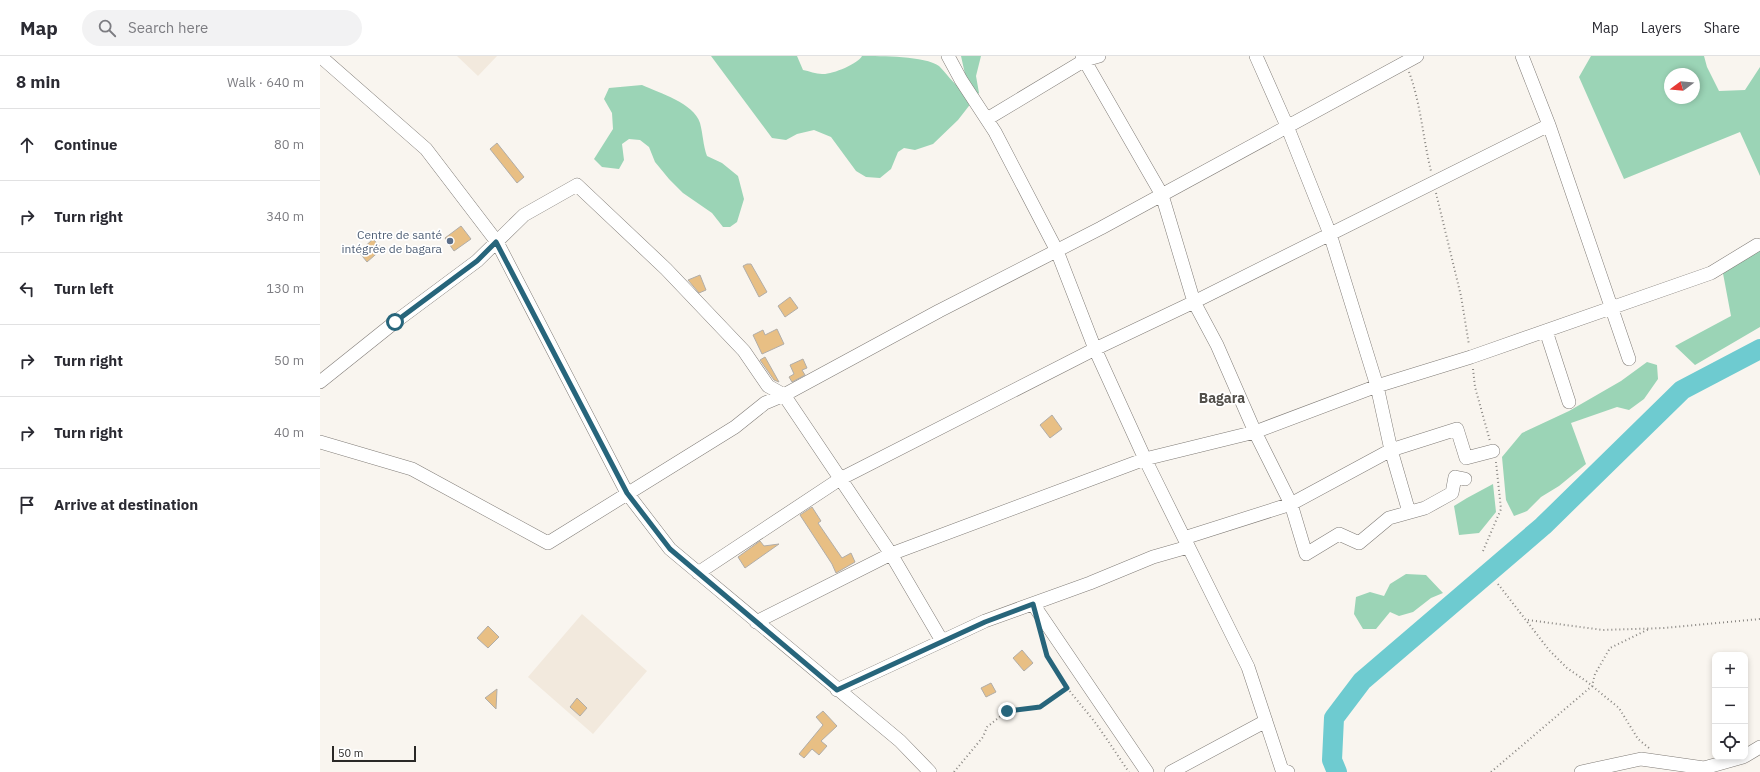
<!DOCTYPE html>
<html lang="en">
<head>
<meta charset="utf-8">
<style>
  body { margin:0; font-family:"IBM Plex Sans",sans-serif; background:#f2f2f3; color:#2b2b33 }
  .controls { position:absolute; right:12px; bottom:12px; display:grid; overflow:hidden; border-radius:8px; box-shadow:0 2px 6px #0003 }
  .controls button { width:36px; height:36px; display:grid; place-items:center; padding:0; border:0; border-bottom:1px solid #e1e1e2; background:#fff; color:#2b2b33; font:20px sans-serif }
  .compass { position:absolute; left:1344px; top:12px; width:36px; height:36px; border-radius:50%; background:#fff; box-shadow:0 2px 6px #0003; rotate:254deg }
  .scale { position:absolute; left:12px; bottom:10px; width:84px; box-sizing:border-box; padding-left:4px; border:2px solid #2a2826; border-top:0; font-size:11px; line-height:14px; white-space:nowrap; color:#2a2826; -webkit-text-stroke:3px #fff; paint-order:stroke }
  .stop { position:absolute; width:12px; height:12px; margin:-9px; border:3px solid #27657b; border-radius:50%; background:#fff }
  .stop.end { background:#27657b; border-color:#fff; box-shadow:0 1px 4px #0008 }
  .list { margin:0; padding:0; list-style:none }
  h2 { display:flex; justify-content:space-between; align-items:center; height:52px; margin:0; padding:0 16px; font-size:17px }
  h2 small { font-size:13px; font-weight:400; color:#7c7c81 }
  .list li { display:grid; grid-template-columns:26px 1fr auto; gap:12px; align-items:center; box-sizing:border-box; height:72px; padding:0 16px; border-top:1px solid #e1e1e2 }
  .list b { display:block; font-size:15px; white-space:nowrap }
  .list em { font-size:13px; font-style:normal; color:#7c7c81 }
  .icon { flex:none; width:22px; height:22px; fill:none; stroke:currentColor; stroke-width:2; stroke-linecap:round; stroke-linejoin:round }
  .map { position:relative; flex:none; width:1440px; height:716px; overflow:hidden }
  header { display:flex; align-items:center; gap:24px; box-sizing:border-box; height:56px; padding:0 20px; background:#fff; border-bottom:1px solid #e1e1e2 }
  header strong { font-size:19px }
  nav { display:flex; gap:22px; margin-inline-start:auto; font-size:14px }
  .search { width:280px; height:36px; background:#f2f2f3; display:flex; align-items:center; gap:10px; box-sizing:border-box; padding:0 14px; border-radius:22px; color:#7c7c81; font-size:15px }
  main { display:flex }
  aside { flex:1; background:#fff }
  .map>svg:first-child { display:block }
</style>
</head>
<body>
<header>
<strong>Map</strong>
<div class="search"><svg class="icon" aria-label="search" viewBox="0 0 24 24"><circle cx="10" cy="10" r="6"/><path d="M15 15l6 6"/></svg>Search here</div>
<nav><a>Map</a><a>Layers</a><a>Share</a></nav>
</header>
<main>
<aside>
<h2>8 min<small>Walk · 640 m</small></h2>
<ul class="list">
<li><svg class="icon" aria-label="ahead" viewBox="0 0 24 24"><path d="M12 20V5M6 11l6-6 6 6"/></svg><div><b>Continue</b></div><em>80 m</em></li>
<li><svg class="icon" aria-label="right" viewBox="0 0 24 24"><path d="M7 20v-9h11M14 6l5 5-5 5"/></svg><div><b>Turn right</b></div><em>340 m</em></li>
<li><svg class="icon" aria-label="left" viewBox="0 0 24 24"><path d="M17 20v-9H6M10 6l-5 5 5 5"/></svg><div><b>Turn left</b></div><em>130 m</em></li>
<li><svg class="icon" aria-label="right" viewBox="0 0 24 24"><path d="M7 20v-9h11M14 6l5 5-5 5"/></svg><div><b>Turn right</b></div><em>50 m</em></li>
<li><svg class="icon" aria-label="right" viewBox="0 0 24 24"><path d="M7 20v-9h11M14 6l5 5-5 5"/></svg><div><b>Turn right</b></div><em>40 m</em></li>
<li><svg class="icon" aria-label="arrive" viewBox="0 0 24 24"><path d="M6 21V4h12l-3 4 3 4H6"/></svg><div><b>Arrive at destination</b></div></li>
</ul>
</aside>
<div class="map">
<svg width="1440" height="716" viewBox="0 0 1440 716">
  <rect width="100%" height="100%" fill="#f9f5ef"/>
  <path fill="#f2e9dd" d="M137 0H177L158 20Z
    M262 558 327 615 273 678 208 621Z"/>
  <path fill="#9bd4b6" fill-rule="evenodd" d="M391 0H477L483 14C489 15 496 18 502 18 511 19 538 8 542 0 561 0 605 0 619 10 627 18 632 26 641 33L645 18 641 0H661L656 20 659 37 638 64 613 88 595 94 584 92 578 96 571 113 560 122 546 121 536 115 511 81 494 74 477 78 466 84 452 82Z
    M1271 0H1384L1387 11 1399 35 1425 34 1440 11V120L1420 76 1304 123 1259 21ZM1350 18H1374V42H1350Z
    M322 29C339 37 374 47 380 67 383 78 383 89 387 100L402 107 418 120 424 143 417 166 410 171H403L392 157 363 137 349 123 335 106 329 91 320 84 309 83 302 88 304 104 299 113 282 111 274 103 293 73 292 57 284 43 289 32Z
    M1440 191V271L1375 309 1355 290 1411 260 1402 212Z
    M1327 306 1337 309 1338 323 1324 343 1309 354 1297 351 1251 367 1266 408 1239 430 1221 441 1207 455 1194 460 1186 444 1182 401 1202 377 1249 355 1301 325Z
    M1173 428 1176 456 1159 477 1139 479 1134 450 1147 442Z
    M1086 518 1106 519 1123 537 1111 542 1093 556 1079 560 1070 556 1056 573H1043L1034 558 1036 541 1050 536 1064 540 1070 528Z"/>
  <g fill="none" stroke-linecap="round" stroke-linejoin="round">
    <path stroke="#6ecbd0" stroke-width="20" d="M1017 716 1012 704 1014 662 1042 625 1223 470 1362 334 1440 293"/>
  </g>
  <path fill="#e8bf84" stroke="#b1ada8" d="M177 87 204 121 197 127 170 93Z
    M141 170 151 183 134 195 125 182Z
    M53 183 62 193 47 206 39 196Z
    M427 208H431L447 236 439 241 423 210Z
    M380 219 386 234 379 237 368 224Z
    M470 241 478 252 465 261 458 250Z
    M457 273 464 288 442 298 433 279 443 274 445 279Z
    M445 301 459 326 454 324 440 304Z
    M483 303 487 312 482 314 485 319 472 326 469 321 474 318 470 309Z
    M732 359 742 373 730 382 720 369Z
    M492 451 501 465 498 467 522 502 531 497 535 506 516 517 512 508 480 459Z
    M440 485 444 490 459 488 425 512 418 501Z
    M168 570 179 581 168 592 157 582Z
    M702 594 713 607 704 615 693 602Z
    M671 627 676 636 666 641 661 632Z
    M177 633 176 653 165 642Z
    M257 642 267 652 260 660 250 651Z
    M503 655 517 670 501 685 507 690 499 699 492 693 484 702 479 698 503 669 496 661Z"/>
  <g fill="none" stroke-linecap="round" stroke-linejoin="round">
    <defs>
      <path id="street" d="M0 0 106 93 177 186 307 437 350 493 580 685 610 716
        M628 0 641 24 675 76 737 195 775 293 825 403 928 611 962 714 968 716
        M762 0 842 139 874 246 897 289 935 376 971 448 986 498 1019 478 1039 487 1069 462 1105 452 1132 437 1135 421 1145 423
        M936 0 967 70 1010 178 1057 330 1071 394 1089 456
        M1202 0 1229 69 1309 303
        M667 63 765 4 779 0
        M1226 275 1249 346
        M0 326 75 266 157 205 204 159 257 129 346 213 424 295 448 330 464 339 571 498 622 585
        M0 386 92 413 228 487 415 371 445 347 464 339 619 255 781 172 1097 0
        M864 482 971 448 1071 394 1137 373 1146 402 1173 395
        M378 517 520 423 775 293 874 246 1229 69
        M713 548 827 716
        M436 566 571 498 825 403 935 376 1057 330 1151 301 1391 217 1437 189
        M517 634 665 565 770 527 833 501 868 491
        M1425 700 1440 691
        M851 716 946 665
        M1261 716 1321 703 1384 712 1423 701"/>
    </defs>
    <use href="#street" stroke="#807c77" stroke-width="14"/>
    <path stroke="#898682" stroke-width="2" stroke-dasharray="1 3" stroke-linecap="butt" d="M1089 16C1101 48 1103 83 1111 115
      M1116 137 1141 240 1149 289
      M1153 313 1155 331 1170 385
      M1163 495 1181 453 1176 406
      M1178 528 1229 594 1247 612 1266 625 1299 652 1318 683 1329 692
      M1208 564 1283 574 1344 572 1440 563
      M721 583C732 618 752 637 774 665 786 681 797 699 809 716
      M634 716 663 681 667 671 687 655 720 651 747 632
      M1171 716 1272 630 1275 618 1290 592 1329 573"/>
    <use href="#street" stroke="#fff" stroke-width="13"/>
  </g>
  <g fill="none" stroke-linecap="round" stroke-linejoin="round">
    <path stroke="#27657b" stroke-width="5" d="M75 266 157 205 176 186 307 437 350 493 517 634 665 566 713 548 727 600 747 632 720 651 687 655"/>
  </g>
  <circle fill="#5c6f8a" stroke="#fff" stroke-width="1.5" cx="130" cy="185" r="4"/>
  <g text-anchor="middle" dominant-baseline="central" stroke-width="3.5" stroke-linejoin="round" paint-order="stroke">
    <g font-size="12" fill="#4e5e75" stroke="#fff" text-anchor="end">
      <text x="122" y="178">Centre de santé<tspan x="122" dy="14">intégrée de bagara</tspan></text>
    </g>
    <g font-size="14" font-weight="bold" fill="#524f4a" stroke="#fff">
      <text x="902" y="342">Bagara</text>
    </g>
  </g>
</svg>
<div class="controls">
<button>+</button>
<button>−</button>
<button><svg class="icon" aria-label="locate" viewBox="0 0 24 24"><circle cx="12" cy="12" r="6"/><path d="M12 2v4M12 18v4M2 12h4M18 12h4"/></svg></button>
</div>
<svg class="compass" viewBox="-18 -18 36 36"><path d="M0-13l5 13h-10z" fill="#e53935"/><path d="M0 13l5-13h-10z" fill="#7c7c81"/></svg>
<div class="scale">50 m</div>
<div class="stop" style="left:75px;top:266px"></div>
<div class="stop end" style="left:687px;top:655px"></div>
</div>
</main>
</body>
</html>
